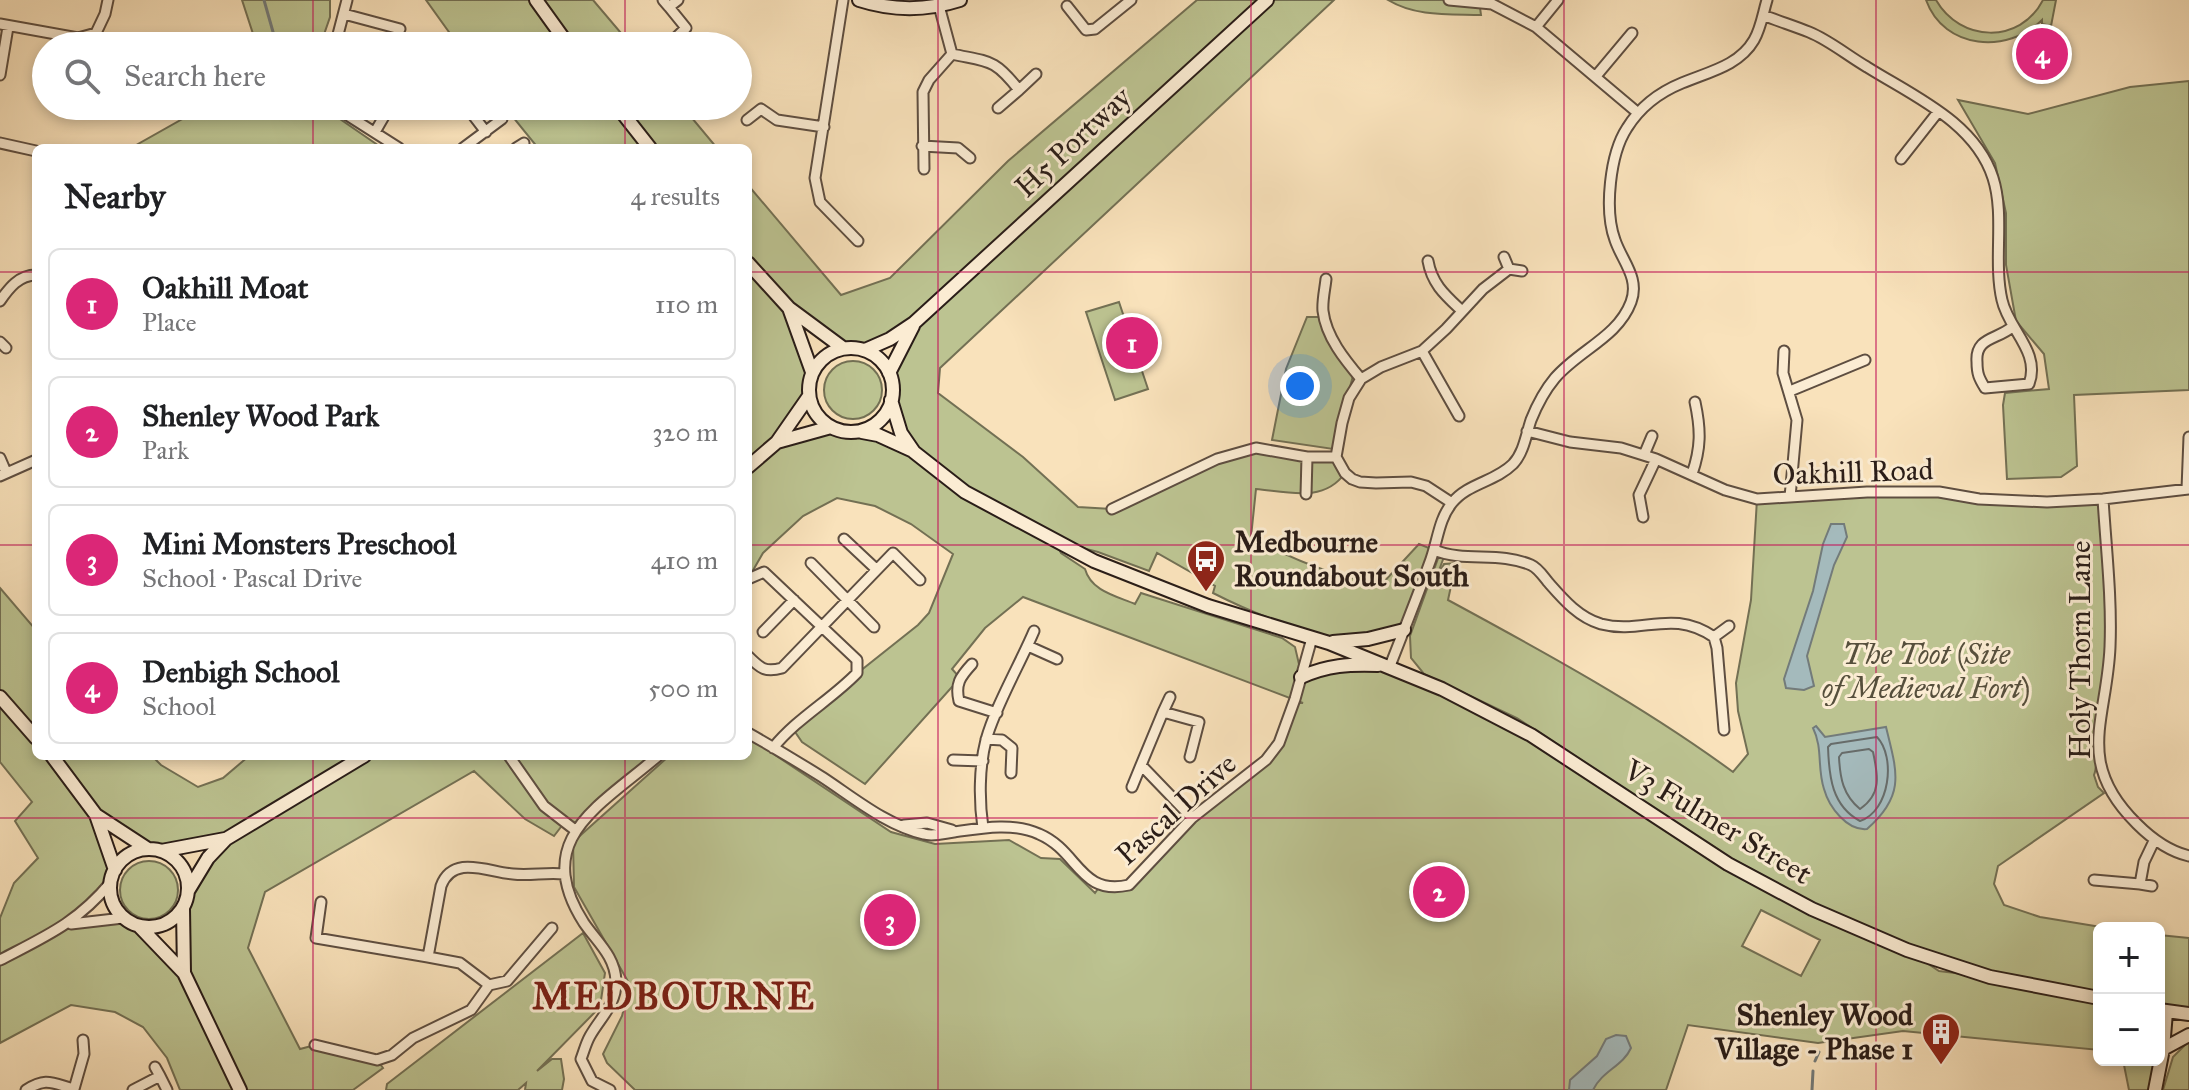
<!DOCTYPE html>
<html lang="en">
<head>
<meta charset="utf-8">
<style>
  body { margin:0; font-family:"IM FELL Great Primer",serif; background:#f2f2f2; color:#202124 }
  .controls { position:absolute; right:24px; bottom:24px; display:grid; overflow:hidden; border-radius:12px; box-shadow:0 4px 12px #0003 }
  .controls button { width:72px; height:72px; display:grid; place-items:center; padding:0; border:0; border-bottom:2px solid #e0e0e0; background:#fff; color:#202124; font:40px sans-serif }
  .you { position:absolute; left:1300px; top:386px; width:28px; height:28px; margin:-20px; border:6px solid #fff; border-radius:50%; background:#1a73e8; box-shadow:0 0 0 12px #1a73e833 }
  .badge { display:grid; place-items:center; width:52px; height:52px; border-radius:50%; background:#db2777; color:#fff; font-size:26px; font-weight:700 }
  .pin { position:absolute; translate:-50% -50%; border:4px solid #fff; box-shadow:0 2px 8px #0006 }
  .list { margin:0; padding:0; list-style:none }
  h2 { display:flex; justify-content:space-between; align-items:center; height:104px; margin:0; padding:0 32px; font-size:34px }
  h2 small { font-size:26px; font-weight:400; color:#757577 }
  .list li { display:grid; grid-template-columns:52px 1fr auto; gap:24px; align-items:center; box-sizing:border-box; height:112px; margin:0 16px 16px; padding:0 16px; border:2px solid #e0e0e0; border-radius:12px }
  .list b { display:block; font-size:30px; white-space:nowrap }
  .list p { margin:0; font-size:26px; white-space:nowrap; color:#757577 }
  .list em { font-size:26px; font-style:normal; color:#757577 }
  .icon { flex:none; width:44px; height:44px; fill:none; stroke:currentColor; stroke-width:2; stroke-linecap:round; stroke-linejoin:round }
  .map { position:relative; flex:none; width:2189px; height:1090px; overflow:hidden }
  .search { position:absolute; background:#fff; box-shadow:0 4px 12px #0003; left:32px; top:32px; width:720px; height:88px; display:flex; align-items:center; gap:20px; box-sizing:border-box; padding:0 28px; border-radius:44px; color:#757577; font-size:30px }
  .panel { position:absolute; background:#fff; box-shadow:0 4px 12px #0003; left:32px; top:144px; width:720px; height:616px; border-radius:12px }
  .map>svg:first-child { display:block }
</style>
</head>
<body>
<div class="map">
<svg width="2189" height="1090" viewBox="0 0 2189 1090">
  <rect width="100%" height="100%" fill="#f9e2bb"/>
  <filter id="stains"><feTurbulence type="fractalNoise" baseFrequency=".0025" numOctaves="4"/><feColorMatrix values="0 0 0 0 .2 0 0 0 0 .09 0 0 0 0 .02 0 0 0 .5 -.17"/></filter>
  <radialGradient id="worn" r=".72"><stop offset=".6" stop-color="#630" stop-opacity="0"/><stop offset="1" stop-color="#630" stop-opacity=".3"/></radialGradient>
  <path fill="#bcc391" stroke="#737054" stroke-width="2" fill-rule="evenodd" d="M242 0H330V17L320 46H257Z
    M426 0H593L632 46H459Z
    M1197 0H1334L940 368 938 393 1023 457 1078 507 1112 509 1217 459 1256 448 1336 457 1345 473C1324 503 1288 492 1256 489L1251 537C1291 559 1337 578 1382 584L1419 544 1434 550 1404 630C1393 633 1380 638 1368 639 1324 643 1252 613 1213 593L1215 586 1157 553 1149 571 1098 552 1055 541 1061 553 1085 569C1091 591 1116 596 1135 604L1141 593 1282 638 1295 647 1302 677 1321 668 1390 666 1531 735 1728 864 1907 950 1939 971 1987 977 1827 910 1727 856 1517 718 1424 674 1411 658 1410 636 1440 553 1445 554 1434 584 1444 564 1456 563 1448 600C1546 653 1643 706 1733 772L1748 754 1738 711 1736 683 1751 600 1757 499 1939 492 1979 499H2103L2111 610 2098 730C2093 746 2099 764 2094 775L2098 787 2104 793 1998 866 1994 884 2004 905 2040 917 2107 928H2099V1050L1903 1031 1818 1043 1688 1025 1666 1090H635L607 1063 603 1054 622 1016 630 985 574 887 573 842 669 756H748V737L891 832 935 844 1009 840 1041 858 1060 859 1095 893 1100 886 1129 885 1192 818 1266 760 1294 703H1303L1023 597 985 628 952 669 960 678 865 784 802 742 791 726 918 625 929 613 953 554 911 524 875 506 837 498 803 516 763 553 748 579V185L841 295 890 278 1008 161ZM790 309 843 348 865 350 913 325 889 373 892 385 891 400 913 450 858 431H845L831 427 778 440 809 396 812 372ZM1761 910 1820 940 1801 976 1742 946Z
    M1388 0H1479L1481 15C1449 14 1416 17 1388 0Z
    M1926 0H1936C1960 42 2020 45 2043 0H2056L2051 26 2042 24V20C2008 54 1944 50 1926 0Z
    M2189 81V390L2074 395 2077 466 2061 477 2007 479 2003 405 2005 393 2049 389 2044 354 2016 321 2006 265V213L1995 163 1958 100 2028 114 2130 87Z
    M225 106H321L382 148H131L202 108Z
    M504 106H682L717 148H538Z
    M1119 302 1148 389 1115 400 1086 312Z
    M1307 317H1319L1334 349 1353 376 1333 449 1272 440 1286 369Z
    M824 390a29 29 0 1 1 58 0a29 29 0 1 1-58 0Z
    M0 588 36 630V756H152L161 765 198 787 223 778 249 756H658L575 830 564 823 554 836 525 819 474 771 265 892 248 948 300 1049 315 1045 377 1060 383 1068 353 1090H180L167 1058 143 1027 115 1012 71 1005 0 1043V918L14 883 38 858 15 821 32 802 0 762ZM94 818 148 849 161 845 225 840 188 891 183 909V972L139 926 123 918 70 923 111 882 115 870Z
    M120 890a29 29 0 1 1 58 0a29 29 0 1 1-58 0Z
    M583 933 605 973 600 1007 537 1071 552 1059H561L564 1079 562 1090H525L526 1083 518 1090H386L387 1084Z
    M2159 935 2189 938V1014L2167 1012 2155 1090H2129L2123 1060H2159Z
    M2189 1041V1090H2163L2173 1057Z"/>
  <path fill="#a4babc" stroke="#737b7a" stroke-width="2" d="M1831 524H1844L1847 537 1834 565 1807 656 1814 686 1804 690 1786 688 1784 679 1813 591 1823 544Z
    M1816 726 1825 737 1886 727C1897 772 1906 795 1867 829 1847 831 1829 807 1824 789 1817 768 1823 748 1813 728Z
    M1616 1035 1626 1036 1631 1048C1623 1066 1602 1071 1593 1090H1569L1570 1080 1597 1056 1606 1039Z"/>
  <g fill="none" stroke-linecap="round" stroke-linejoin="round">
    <path stroke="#676c6a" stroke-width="2" d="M1877 737C1896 757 1890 811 1860 821 1832 806 1829 777 1828 747L1831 744Z
      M1869 749 1873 752C1878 775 1882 794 1860 809 1843 795 1840 778 1839 757L1842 753Z"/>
    <path stroke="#737b7a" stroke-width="3" d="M264 0 277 46
      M1815 1061 1819 1052
      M1812 1090 1813 1071"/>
    <defs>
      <path id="street" d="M663 0 669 7 678 0
        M843 0 815 178 820 202 858 241
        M1449 0 1492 4 1536 27 1638 113
        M938 2 952 54C989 62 994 58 1019 90L1036 74
        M1067 6 1086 30 1095 29 1131 0
        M344 14 400 29
        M1763 15C1778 21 1794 26 1809 32 1829 40 1848 56 1867 67 1913 96 1975 122 1993 178 2005 215 1993 261 2002 300 2008 329 2041 352 2029 384L1985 388C1979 378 1977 374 1977 362 1975 337 1997 340 2012 327
        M0 24 78 38 96 33 105 14 108 0
        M1536 27 1558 0
        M335 46 347 0
        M667 46 686 28 669 7
        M0 75 8 27
        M1596 76 1632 33
        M333 106 399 148
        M466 106 486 132
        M998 108 1019 90
        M747 120 761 109 777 120 824 127
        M375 132 390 106
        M0 143 36 151
        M922 146 958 148 970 158
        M463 148 502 119
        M516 148 524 143
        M1901 159 1938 112
        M924 169 923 92 929 80 952 54
        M1504 257 1509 269
        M1428 261C1432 284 1445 295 1462 311
        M1326 279C1325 289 1322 301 1323 311 1326 337 1345 360 1361 379
        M0 301C9 288 19 275 36 275
        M0 342 6 348
        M1422 351 1459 416
        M1784 351 1783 373 1797 420 1790 497
        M1790 391 1865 360
        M1527 431 1570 442 1621 448 1656 459 1725 490 1757 499 1867 492H1939L1979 499 2047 502 2103 499 2189 489
        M1644 455 1652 436
        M0 458 6 472
        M1692 474C1701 448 1701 430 1695 402
        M0 476 36 460
        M2187 489 2189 437
        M1306 494 1307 457
        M2103 499C2106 548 2112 598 2110 647 2107 720 2074 762 2137 824 2152 839 2168 851 2189 856
        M1452 503 1426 486 1411 482 1376 483 1360 482 1352 479 1345 473 1336 457 1342 423 1349 398 1361 379 1381 367 1422 351 1446 329 1483 289 1509 269 1522 271
        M1112 509 1217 459 1256 448 1307 457H1336
        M1643 517 1639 495 1656 459
        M844 539 876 569
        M1434 550C1466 563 1498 551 1531 565 1538 568 1543 576 1548 582 1563 599 1578 617 1601 624 1643 635 1671 608 1714 637L1717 648 1724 730
        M811 563 874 627
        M748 579 764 572 857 660V673C831 700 797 718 773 748
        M763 632 794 600
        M1714 637 1729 626
        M1028 646 1057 659
        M748 656C760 668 765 673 782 668L893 553 920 580
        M972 664C960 677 955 684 959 701L997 713
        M1390 666C1404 630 1418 595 1431 559 1438 539 1439 519 1452 503 1468 483 1495 482 1513 464 1524 452 1526 435 1531 420 1537 405 1545 390 1555 378 1579 350 1618 337 1631 302 1640 278 1622 261 1615 240 1604 210 1610 154 1627 128 1640 107 1660 92 1682 83 1708 72 1739 66 1754 40 1761 28 1763 13 1767 0
        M1163 712 1170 697
        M748 733C773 747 798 762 822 777 854 798 886 825 924 834 933 837 945 833 954 832 981 828 1013 822 1039 834 1079 851 1079 896 1129 885L1192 818 1266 760 1279 743 1295 699 1312 638
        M986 739 1002 740 1012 748 1011 773
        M509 756 544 806 575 830
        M953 760 983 761
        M1141 765 1163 712 1199 722 1190 757
        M1132 787 1141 765 1192 818
        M904 825 927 823 952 830
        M983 828C979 801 979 767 986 740 995 707 1020 664 1034 631
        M2094 880 2140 884
        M2152 886 2140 884 2144 862 2154 841
        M321 902 316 938 428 957 441 886C453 854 488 872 513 874 530 876 547 872 564 874
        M71 924 123 918
        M428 957 460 963 489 985
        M0 960C46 936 77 923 111 882
        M315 1045 377 1060 392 1055 413 1038 471 1010 489 985 507 981 552 928
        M160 1076 167 1090
        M26 1090C46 1077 52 1083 74 1089L84 1054 83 1040
        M133 1090 160 1076 155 1067
        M610 1090 592 1081 581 1059C584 1051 586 1043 590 1036 600 1018 617 1004 616 981 615 956 597 942 584 923 530 839 600 806 658 756"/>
      <path id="secondary" d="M536 0 569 46
        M859 0C893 11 926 11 960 0
        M617 106 650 148
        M748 263 789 308 843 348
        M789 308 812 372
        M809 390a42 42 0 1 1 84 0a42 42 0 1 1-84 0Z
        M865 350 890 339 914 323 1267 0
        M889 373 913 326
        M891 400 901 433 914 452 928 463 965 492 1094 561 1208 606 1329 643 1442 689 1531 735 1728 864 1812 909 1907 950 1990 977 2099 998
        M862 432 878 435 911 450
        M777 442 831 427
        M748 467 777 442 809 396
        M1333 642 1368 639 1404 630
        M1301 677C1328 665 1349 664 1378 665
        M0 697 36 738
        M52 756 96 815 115 870
        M96 815 148 849
        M110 888a39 39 0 1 1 78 0a39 39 0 1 1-78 0Z
        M161 851 225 839
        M188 891 208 858 226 839 364 756
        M183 909 184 973
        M139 926 184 973 240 1090
        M2159 1010 2189 1014
        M2163 1049 2189 1035
        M2155 1090 2163 1049 2166 1012"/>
    </defs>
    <use href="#street" stroke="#5e4e41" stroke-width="13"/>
    <use href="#secondary" stroke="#2a1d18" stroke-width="16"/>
    <use href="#street" stroke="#fbecd3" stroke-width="9"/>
    <use href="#secondary" stroke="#fbecd3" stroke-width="12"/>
  </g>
  <path fill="none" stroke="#c2185b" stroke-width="2" stroke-opacity="0.55" d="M313 0V46M625 0V46M938 0V1090M1251 0V1090M1564 0V1090M1876 0V1090M313 106V148M625 106V148M0 272H36M748 272H2189M0 545H36M748 545H2189M313 756V1090M625 756V1090M0 818H2189"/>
  <defs>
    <symbol id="bus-pin" viewBox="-11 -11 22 30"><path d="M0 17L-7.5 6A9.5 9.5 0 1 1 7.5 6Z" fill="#8f2418" stroke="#fbecd3"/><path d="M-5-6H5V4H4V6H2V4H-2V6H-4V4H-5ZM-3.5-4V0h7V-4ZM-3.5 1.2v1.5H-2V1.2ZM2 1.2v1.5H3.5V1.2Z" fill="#fff"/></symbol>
    <symbol id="building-pin" viewBox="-11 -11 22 30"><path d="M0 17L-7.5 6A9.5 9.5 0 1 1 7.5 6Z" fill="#8f2418" stroke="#fbecd3"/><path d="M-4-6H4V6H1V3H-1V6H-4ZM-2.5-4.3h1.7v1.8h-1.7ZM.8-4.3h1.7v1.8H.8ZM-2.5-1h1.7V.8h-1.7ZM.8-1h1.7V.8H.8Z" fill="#fff"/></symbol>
  </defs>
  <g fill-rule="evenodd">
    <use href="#bus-pin" x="1184" y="537" width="44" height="60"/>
    <use href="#building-pin" x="1919" y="1010" width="44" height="60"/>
  </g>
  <g text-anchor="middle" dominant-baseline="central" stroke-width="6" stroke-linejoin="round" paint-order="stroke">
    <g font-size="30" fill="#2a1d18" stroke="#fbecd3">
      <text transform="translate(1073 142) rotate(-43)">H5 Portway</text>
      <text transform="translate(1853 472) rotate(-2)">Oakhill Road</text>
      <text transform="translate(2080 650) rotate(-90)">Holy Thorn Lane</text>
      <text transform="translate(1176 809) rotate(-42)">Pascal Drive</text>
      <text transform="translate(1718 822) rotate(31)">V3 Fulmer Street</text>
    </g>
    <g font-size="30" font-weight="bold" fill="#2a1d18" stroke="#fbecd3" text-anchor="start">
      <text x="1234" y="542">Medbourne<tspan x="1234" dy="34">Roundabout South</tspan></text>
      <text x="1913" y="1015" text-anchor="end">Shenley Wood<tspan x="1913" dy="34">Village - Phase 1</tspan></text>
    </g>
    <g font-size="30" font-style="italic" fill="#564f3c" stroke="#fbecd3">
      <text x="1926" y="654">The Toot (Site<tspan x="1926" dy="34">of Medieval Fort)</tspan></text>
    </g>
    <g font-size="38" font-weight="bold" letter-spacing="2" fill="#7a1f14" stroke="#fbecd3">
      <text x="674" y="996">MEDBOURNE</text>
    </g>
  </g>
  <rect width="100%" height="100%" filter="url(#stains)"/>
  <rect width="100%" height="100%" fill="url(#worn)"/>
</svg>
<div class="controls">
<button>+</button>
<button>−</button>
</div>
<div class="you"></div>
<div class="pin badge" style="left:1132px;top:343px">1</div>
<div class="pin badge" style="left:1439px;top:892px">2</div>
<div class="pin badge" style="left:890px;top:920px">3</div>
<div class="pin badge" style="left:2042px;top:54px">4</div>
<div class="search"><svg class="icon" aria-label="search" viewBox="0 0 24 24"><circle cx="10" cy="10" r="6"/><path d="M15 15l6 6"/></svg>Search here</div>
<section class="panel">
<h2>Nearby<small>4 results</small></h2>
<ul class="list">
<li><span class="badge">1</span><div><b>Oakhill Moat</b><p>Place</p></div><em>110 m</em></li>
<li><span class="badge">2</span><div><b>Shenley Wood Park</b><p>Park</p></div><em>320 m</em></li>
<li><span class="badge">3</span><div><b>Mini Monsters Preschool</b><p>School · Pascal Drive</p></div><em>410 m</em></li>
<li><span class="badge">4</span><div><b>Denbigh School</b><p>School</p></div><em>500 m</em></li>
</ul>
</section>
</div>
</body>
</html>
